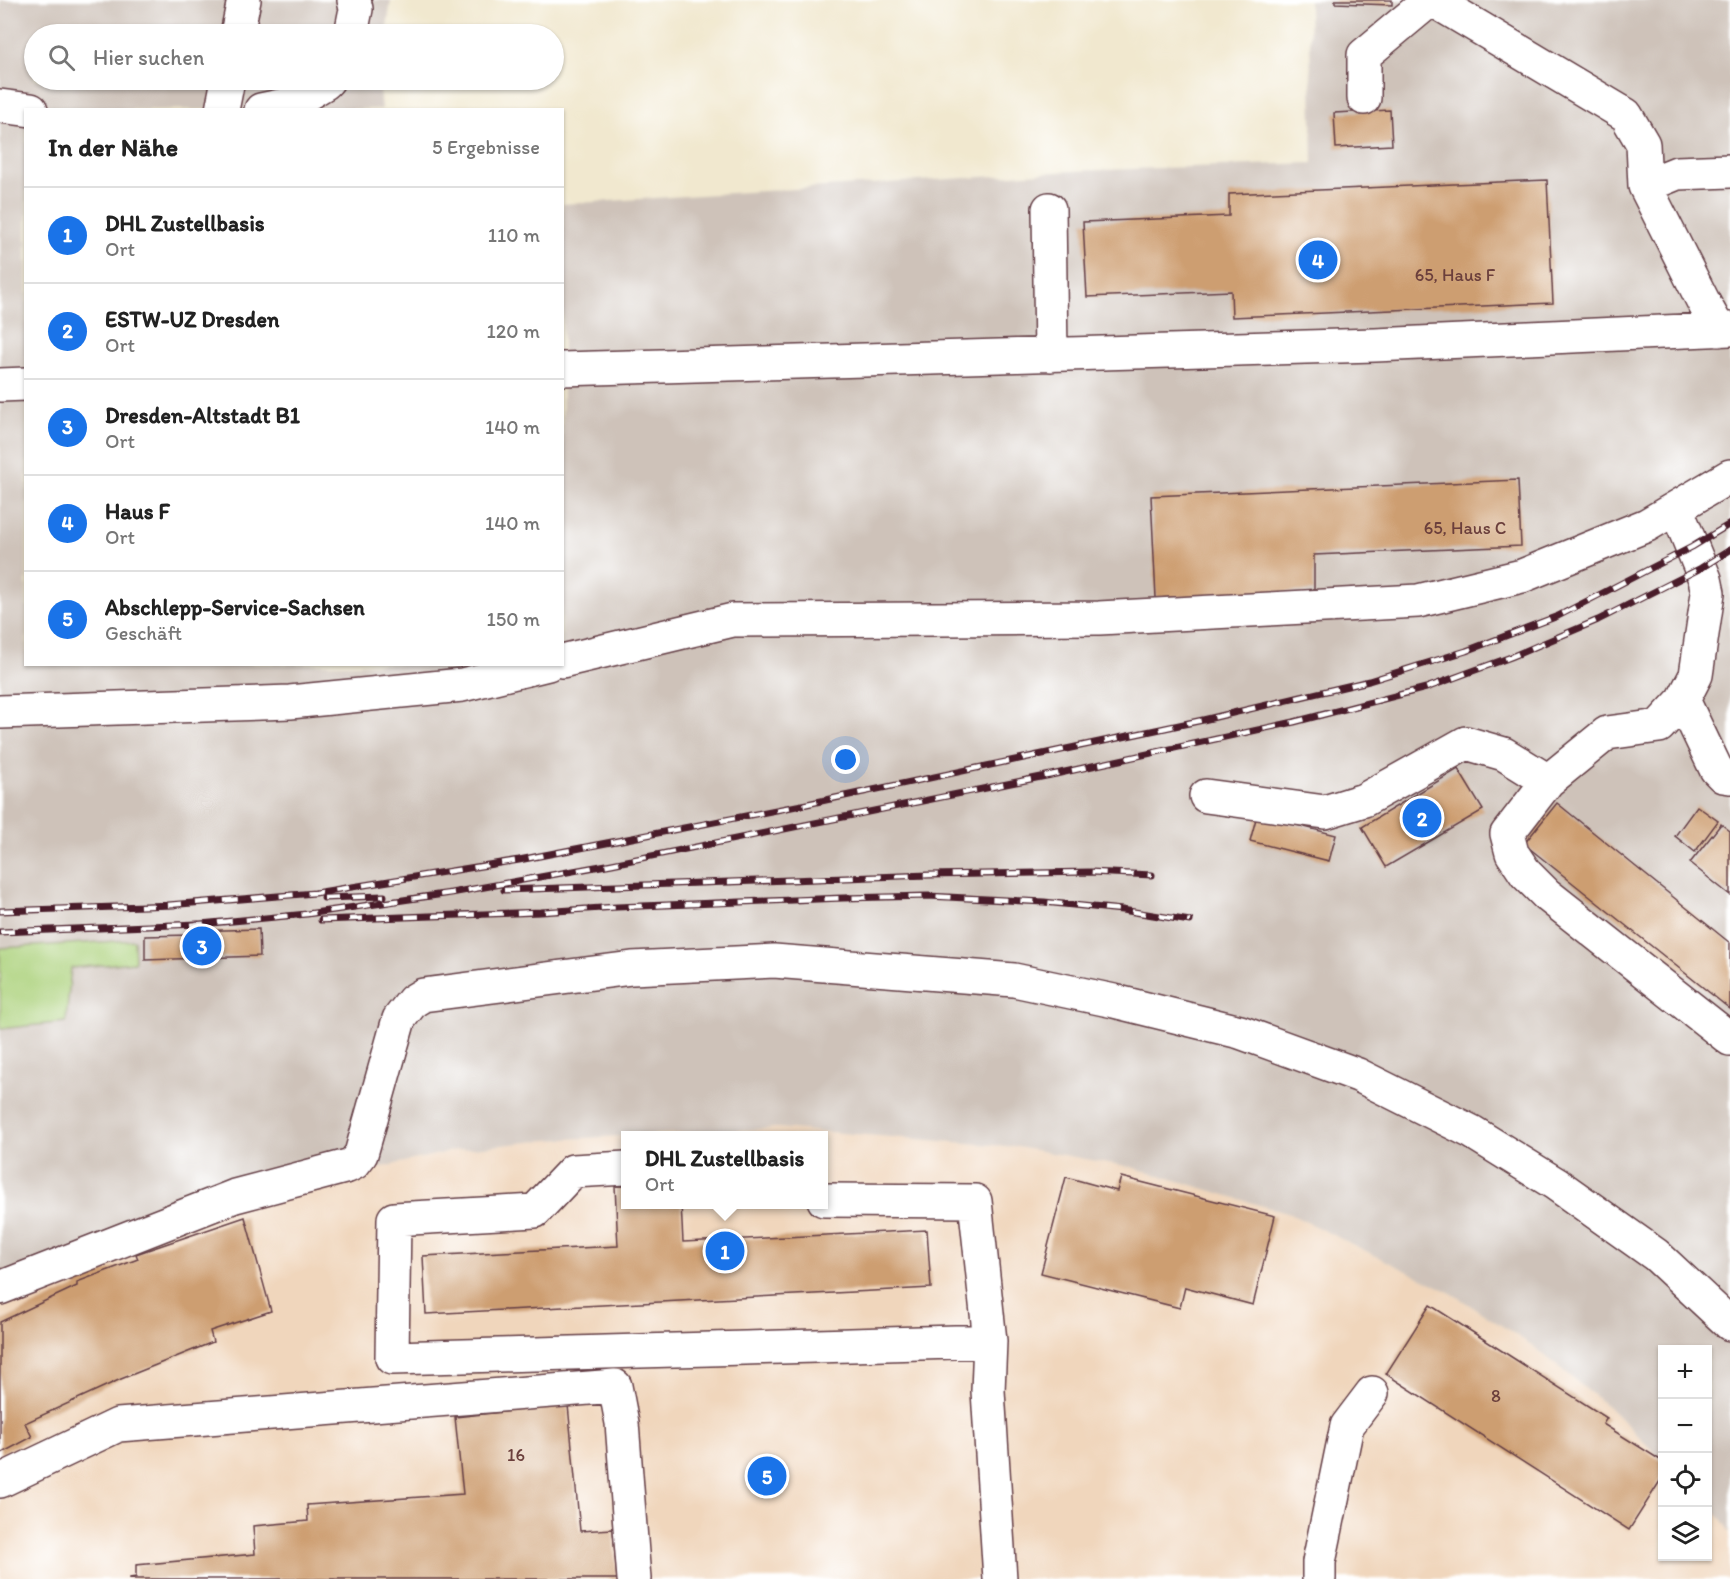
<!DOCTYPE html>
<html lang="de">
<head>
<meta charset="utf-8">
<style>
  body { margin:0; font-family:Itim,sans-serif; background:#f2f2f2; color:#222 }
  .controls { position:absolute; right:18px; bottom:18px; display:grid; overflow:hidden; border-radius:0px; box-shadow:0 2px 4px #0004 }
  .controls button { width:54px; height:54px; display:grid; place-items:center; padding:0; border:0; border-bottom:2px solid #e0e0e0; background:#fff; color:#222; font:30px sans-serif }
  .you { position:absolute; left:846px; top:760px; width:21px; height:21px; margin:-15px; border:4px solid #fff; border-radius:50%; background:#1a73e8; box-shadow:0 0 0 9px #1a73e833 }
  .badge { display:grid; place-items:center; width:39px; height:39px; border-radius:50%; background:#1a73e8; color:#fff; font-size:20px; font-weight:700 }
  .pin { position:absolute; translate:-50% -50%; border:3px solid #fff; box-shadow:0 2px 6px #0006 }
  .popup { position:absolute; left:621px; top:1131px; width:207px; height:78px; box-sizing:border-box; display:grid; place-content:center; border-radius:0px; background:#fff; filter:drop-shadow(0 2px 4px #0005); font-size:20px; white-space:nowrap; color:#767676 }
  .popup b { font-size:22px; color:#222 }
  .popup::after { content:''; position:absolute; left:50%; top:100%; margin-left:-12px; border:12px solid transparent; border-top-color:#fff }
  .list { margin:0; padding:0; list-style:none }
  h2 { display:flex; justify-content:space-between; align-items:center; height:78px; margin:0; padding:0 24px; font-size:26px }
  h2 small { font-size:20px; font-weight:400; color:#767676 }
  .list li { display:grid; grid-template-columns:39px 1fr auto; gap:18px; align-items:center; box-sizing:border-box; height:96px; padding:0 24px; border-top:2px solid #e0e0e0 }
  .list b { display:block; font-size:22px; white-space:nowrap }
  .list p { margin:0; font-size:20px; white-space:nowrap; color:#767676 }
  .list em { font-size:20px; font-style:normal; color:#767676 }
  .icon { flex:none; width:33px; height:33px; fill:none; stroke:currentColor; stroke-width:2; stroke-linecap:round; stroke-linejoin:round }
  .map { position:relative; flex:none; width:1730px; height:1579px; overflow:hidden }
  .search { position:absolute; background:#fff; box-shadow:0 2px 4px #0004; left:24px; top:24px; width:540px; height:66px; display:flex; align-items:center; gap:15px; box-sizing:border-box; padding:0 21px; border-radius:33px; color:#767676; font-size:22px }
  .panel { position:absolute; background:#fff; box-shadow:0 2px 4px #0004; left:24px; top:108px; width:540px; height:558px; border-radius:0px }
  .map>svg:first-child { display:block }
</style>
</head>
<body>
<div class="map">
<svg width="1730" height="1579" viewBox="0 0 1730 1579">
  <rect width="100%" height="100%" fill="#fff"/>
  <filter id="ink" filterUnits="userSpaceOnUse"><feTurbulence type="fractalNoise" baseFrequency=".0167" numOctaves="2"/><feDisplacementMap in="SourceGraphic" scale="12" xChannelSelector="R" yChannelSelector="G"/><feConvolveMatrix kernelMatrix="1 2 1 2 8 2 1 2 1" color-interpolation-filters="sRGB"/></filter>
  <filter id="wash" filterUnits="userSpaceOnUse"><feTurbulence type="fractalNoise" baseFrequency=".008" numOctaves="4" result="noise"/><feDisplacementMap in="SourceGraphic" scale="24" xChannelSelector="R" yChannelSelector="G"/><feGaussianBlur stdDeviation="1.35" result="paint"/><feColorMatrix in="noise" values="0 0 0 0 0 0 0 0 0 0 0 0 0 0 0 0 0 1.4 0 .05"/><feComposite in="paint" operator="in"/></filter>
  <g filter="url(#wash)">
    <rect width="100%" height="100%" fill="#f1e8cf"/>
    <path fill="#f0d6bc" d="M777 1128 1017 1147 1131 1167 1290 1214 1448 1291 1533 1346 1614 1412 1662 1460V1556H1708V1505L1721 1519 1730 1532V1579H0V1295L263 1195 456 1150 547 1140 626 1136V1204H824V1136L632 1135Z"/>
    <path fill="#cec2b9" d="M0 0H391L386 34H34V80H379L382 109 26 110V664H562L563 204 1072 171 1313 163 1309 0H1730V1532L1721 1519 1708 1505V1350H1662V1460L1614 1412 1533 1346 1448 1291 1290 1214 1131 1167 1017 1147 777 1128 547 1140 456 1150 263 1195 0 1295Z"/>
    <path fill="#acd17b" stroke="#7b7853" stroke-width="1.5" d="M134 940 135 962 71 968 66 1022 0 1029V948Z"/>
    <g id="blocks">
      <path fill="#cd9e71" d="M1335 0H1392V5L1335 3Z
        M1390 110 1392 145 1336 148 1334 113Z
        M1547 180 1553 303 1232 317 1231 291 1087 297 1083 222 1229 216V194Z
        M1518 480 1521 546 1314 555V591L1156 598 1151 496Z
        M1458 769 1483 810 1386 867 1362 827Z
        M1557 803 1730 943V1009L1524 844Z
        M1697 806 1718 821 1695 852 1675 836Z
        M1257 815 1336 835 1329 861 1250 841Z
        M1721 824 1730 831V895L1690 863Z
        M259 929 260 956 145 960V936L191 935V931Z
        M1066 1177 1117 1191 1121 1177 1275 1216 1253 1305 1185 1287 1180 1308 1041 1273Z
        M615 1186H626V1204H681L683 1242 927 1230 931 1288 426 1314 423 1256 618 1246Z
        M245 1217 271 1311 210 1331 213 1342 121 1379 25 1423 32 1437 0 1454V1322L77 1286V1282L138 1259 136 1254Z
        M1430 1305 1607 1418 1603 1424 1662 1461V1478L1629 1530 1386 1374Z
        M568 1405 580 1531 613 1529 617 1579H130V1578L136 1577V1565L255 1554 253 1526 308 1521 307 1505 463 1494 455 1417Z"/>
    </g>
  </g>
  <g filter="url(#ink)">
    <use href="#blocks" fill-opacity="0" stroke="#633d44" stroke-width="1.5"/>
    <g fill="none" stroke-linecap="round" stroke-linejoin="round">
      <defs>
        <path id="minor" d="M1433 0 1626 115 1643 144 1645 186 1705 305 1719 330
          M237 34 244 0
          M351 34 356 9 354 0
          M1364 98V55L1430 0
          M0 106 31 110
          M222 110 228 80
          M261 110 290 104 325 83 328 80
          M1645 186 1677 173 1730 171
          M1049 209 1051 355
          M562 369 1375 345 1730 329
          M0 385 26 384
          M1676 508 1705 579 1708 593 1696 675 1683 700 1659 726 1607 733 1548 781 1507 834 1512 853 1526 874 1546 894 1730 1039
          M562 661 733 620 1099 618 1418 601 1522 576 1647 525 1730 476
          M1683 700 1716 769 1723 776 1730 777
          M0 712 290 702 462 685 548 664
          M1206 796 1325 812 1364 800 1466 743 1504 754 1548 781
          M626 1168 573 1171 535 1211 394 1219 392 1358 990 1341
          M824 1200 975 1201 990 1341 988 1391 1000 1579
          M0 1288 235 1196 348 1166 354 1163 361 1154 399 1019 413 1001 423 995 632 968 774 961 1014 980 1114 1001 1240 1032 1358 1075 1472 1132 1556 1184 1656 1255 1730 1324
          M0 1481 118 1425 615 1386 622 1423 634 1579
          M1319 1579V1562L1347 1426 1372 1393"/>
      </defs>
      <use href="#minor" stroke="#633d44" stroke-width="36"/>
      <use href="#minor" stroke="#fff" stroke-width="33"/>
      <defs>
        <path id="rail" d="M504 890 929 875 1091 872 1152 875
          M324 898 384 896
          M168 905 315 893 519 860 807 804 1203 720 1369 681 1466 651 1558 616 1692 547 1730 524
          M0 911 174 905
          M321 920 541 912 617 907 843 898 928 896 1044 902 1122 910 1190 921
          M190 925 307 914 451 893 612 864 1051 775 1294 722 1426 688 1511 657 1598 620 1701 568 1730 550
          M0 932 198 924"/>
      </defs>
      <use href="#rail" stroke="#4a1f2b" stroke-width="7"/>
      <use href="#rail" stroke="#fff" stroke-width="4.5" stroke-dasharray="14" stroke-linecap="butt"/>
    </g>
  </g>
  <g text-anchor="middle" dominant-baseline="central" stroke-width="6" stroke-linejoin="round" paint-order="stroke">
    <g font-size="18" fill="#6b3f3c">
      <text x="1455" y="275">65, Haus F</text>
      <text x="1465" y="528">65, Haus C</text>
      <text x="1496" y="1396">8</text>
      <text x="516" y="1455">16</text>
    </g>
  </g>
</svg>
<div class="controls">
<button>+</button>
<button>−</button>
<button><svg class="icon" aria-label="locate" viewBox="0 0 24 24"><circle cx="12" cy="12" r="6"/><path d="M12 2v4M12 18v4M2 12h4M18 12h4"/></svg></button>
<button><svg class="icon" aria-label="layers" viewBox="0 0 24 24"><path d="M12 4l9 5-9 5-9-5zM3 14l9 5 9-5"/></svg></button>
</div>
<div class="you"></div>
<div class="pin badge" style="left:725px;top:1251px">1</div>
<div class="popup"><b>DHL Zustellbasis</b>Ort</div>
<div class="pin badge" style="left:1422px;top:818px">2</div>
<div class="pin badge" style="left:202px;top:946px">3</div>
<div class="pin badge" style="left:1318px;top:260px">4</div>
<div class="pin badge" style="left:767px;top:1476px">5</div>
<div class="search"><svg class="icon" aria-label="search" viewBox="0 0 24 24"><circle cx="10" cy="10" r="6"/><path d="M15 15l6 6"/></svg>Hier suchen</div>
<section class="panel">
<h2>In der Nähe<small>5 Ergebnisse</small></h2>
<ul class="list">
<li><span class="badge">1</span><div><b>DHL Zustellbasis</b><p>Ort</p></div><em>110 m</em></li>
<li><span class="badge">2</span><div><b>ESTW-UZ Dresden</b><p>Ort</p></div><em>120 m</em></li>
<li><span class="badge">3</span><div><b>Dresden-Altstadt B1</b><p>Ort</p></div><em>140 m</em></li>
<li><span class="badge">4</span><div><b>Haus F</b><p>Ort</p></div><em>140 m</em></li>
<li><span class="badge">5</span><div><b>Abschlepp-Service-Sachsen</b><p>Geschäft</p></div><em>150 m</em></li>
</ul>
</section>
</div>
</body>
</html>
